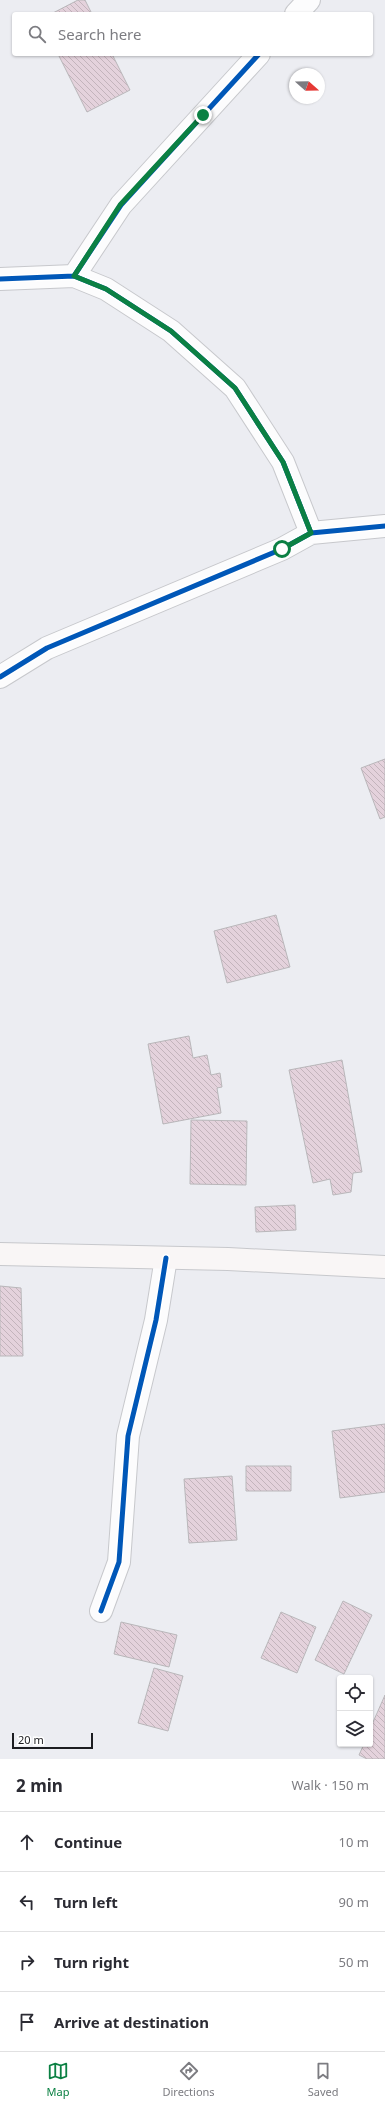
<!DOCTYPE html>
<html lang="en">
<head>
<meta charset="utf-8">
<style>
  body { margin:0; font-family:"Noto Sans",sans-serif; background:#f2f2f3; color:#2b2b33 }
  .controls { position:absolute; right:12px; bottom:12px; display:grid; overflow:hidden; border-radius:4px; box-shadow:0 1px 3px #0004 }
  .controls button { width:36px; height:36px; display:grid; place-items:center; padding:0; border:0; border-bottom:1px solid #e1e1e2; background:#fff; color:#2b2b33; font:20px sans-serif }
  .compass { position:absolute; left:289px; top:68px; width:36px; height:36px; border-radius:50%; background:#fff; box-shadow:0 1px 3px #0004; rotate:110deg }
  .scale { position:absolute; left:12px; bottom:10px; width:81px; box-sizing:border-box; padding-left:4px; border:2px solid #1c1d21; border-top:0; font-size:11px; line-height:14px; white-space:nowrap; color:#1c1d21; -webkit-text-stroke:3px #fff; paint-order:stroke }
  .stop { position:absolute; width:12px; height:12px; margin:-9px; border:3px solid #0b8043; border-radius:50%; background:#fff }
  .stop.end { background:#0b8043; border-color:#fff; box-shadow:0 1px 4px #0008 }
  .list { margin:0; padding:0; list-style:none }
  h2 { display:flex; justify-content:space-between; align-items:center; height:52px; margin:0; padding:0 16px; font-size:17px }
  h2 small { font-size:13px; font-weight:400; color:#7c7c81 }
  .list li { display:grid; grid-template-columns:26px 1fr auto; gap:12px; align-items:center; box-sizing:border-box; height:60px; padding:0 16px; border-top:1px solid #e1e1e2 }
  .list b { display:block; font-size:15px; white-space:nowrap }
  .list em { font-size:13px; font-style:normal; color:#7c7c81 }
  .icon { flex:none; width:22px; height:22px; fill:none; stroke:currentColor; stroke-width:2; stroke-linecap:round; stroke-linejoin:round }
  .map { position:relative; flex:none; width:385px; height:1759px; overflow:hidden }
  .search { position:absolute; background:#fff; box-shadow:0 1px 3px #0004; left:12px; right:12px; top:12px; height:44px; display:flex; align-items:center; gap:10px; box-sizing:border-box; padding:0 14px; border-radius:4px; color:#7c7c81; font-size:15px }
  .sheet { height:292px; background:#fff }
  nav { display:flex; justify-content:space-around; align-items:center; box-sizing:border-box; height:56px; border-top:1px solid #e1e1e2; background:#fff; font-size:11px; color:#7c7c81 }
  nav a { display:grid; justify-items:center; gap:2px }
  nav .on { color:#0b8043 }
  .map>svg:first-child { display:block }
</style>
</head>
<body>
<div class="map">
<svg width="385" height="1759" viewBox="0 0 385 1759">
  <defs>
    <pattern id="building-back-hatch" width="6" height="6" patternUnits="userSpaceOnUse"><rect width="6" height="6" fill="#e4d2dc"/><path d="M-1 5l2 2M0 0l6 6M5-1l2 2" fill="none" stroke="#c3b4bc"/></pattern>
  </defs>
  <rect width="100%" height="100%" fill="#ecedf2"/>
  <path fill="url(#building-back-hatch)" stroke="#b9b7ba" d="M78 0H85L92 14H51Z
    M58 54H112L130 90 87 112Z
    M385 759V817L380 819 361 768Z
    M276 915 290 967 227 983 214 931Z
    M189 1036 193 1058 207 1055 211 1075 220 1073 222 1087 217 1088 221 1113 163 1124 148 1044Z
    M342 1060 362 1172 353 1173 351 1192 333 1195 330 1179 313 1183 289 1070Z
    M191 1120 247 1121 246 1185 190 1184Z
    M295 1205 296 1230 256 1232 255 1207Z
    M0 1286 21 1288 23 1356H0Z
    M385 1424V1492L340 1498 332 1431Z
    M246 1466H291V1491H246Z
    M232 1476 237 1540 189 1543 184 1479Z
    M343 1601 372 1615 344 1674 315 1660Z
    M281 1612 316 1627 297 1673 261 1658Z
    M121 1622 177 1635 169 1667 114 1654Z
    M154 1668 183 1676 168 1731 138 1723Z
    M385 1695V1759H367L359 1755 364 1744H370V1729Z"/>
  <g fill="none" stroke-linecap="round" stroke-linejoin="round">
    <defs>
      <path id="street" d="M296 14 309 0
        M74 276 121 205 259 54
        M0 279 74 276 106 289 171 331 235 388 283 462 311 533
        M0 677 47 648 282 549 311 533 385 526
        M101 1611 119 1562 128 1436 156 1320 166 1258"/>
      <path id="secondary" d="M0 1254 228 1259 385 1267"/>
    </defs>
    <use href="#street" stroke="#c7c8cc" stroke-width="24"/>
    <use href="#secondary" stroke="#c7c8cc" stroke-width="24"/>
    <use href="#street" stroke="#fcfcfd" stroke-width="22"/>
    <use href="#secondary" stroke="#f9f6f6" stroke-width="22"/>
    <defs>
      <path id="cycleway" d="M74 276 121 205 259 54
        M0 279 74 276 106 289 171 331 235 388 283 462 311 533
        M0 677 47 648 282 549 311 533 385 526
        M101 1611 119 1562 128 1436 156 1320 166 1258"/>
    </defs>
    <use href="#cycleway" stroke="#fff" stroke-width="8"/>
    <use href="#cycleway" stroke="#0057b8" stroke-width="5"/>
  </g>
  <g fill="none" stroke-linecap="round" stroke-linejoin="round">
    <path stroke="#0b8043" stroke-width="5" d="M203 115 120 205 74 276 106 289 171 331 235 388 283 462 311 533 282 549"/>
  </g>
</svg>
<div class="controls">
<button><svg class="icon" aria-label="locate" viewBox="0 0 24 24"><circle cx="12" cy="12" r="6"/><path d="M12 2v4M12 18v4M2 12h4M18 12h4"/></svg></button>
<button><svg class="icon" aria-label="layers" viewBox="0 0 24 24"><path d="M12 4l9 5-9 5-9-5zM3 14l9 5 9-5"/></svg></button>
</div>
<svg class="compass" viewBox="-18 -18 36 36"><path d="M0-13l5 13h-10z" fill="#e53935"/><path d="M0 13l5-13h-10z" fill="#7c7c81"/></svg>
<div class="scale">20 m</div>
<div class="stop" style="left:282px;top:549px"></div>
<div class="stop end" style="left:203px;top:115px"></div>
<div class="search"><svg class="icon" aria-label="search" viewBox="0 0 24 24"><circle cx="10" cy="10" r="6"/><path d="M15 15l6 6"/></svg>Search here</div>
</div>
<section class="sheet">
<h2>2 min<small>Walk · 150 m</small></h2>
<ul class="list">
<li><svg class="icon" aria-label="ahead" viewBox="0 0 24 24"><path d="M12 20V5M6 11l6-6 6 6"/></svg><div><b>Continue</b></div><em>10 m</em></li>
<li><svg class="icon" aria-label="left" viewBox="0 0 24 24"><path d="M17 20v-9H6M10 6l-5 5 5 5"/></svg><div><b>Turn left</b></div><em>90 m</em></li>
<li><svg class="icon" aria-label="right" viewBox="0 0 24 24"><path d="M7 20v-9h11M14 6l5 5-5 5"/></svg><div><b>Turn right</b></div><em>50 m</em></li>
<li><svg class="icon" aria-label="arrive" viewBox="0 0 24 24"><path d="M6 21V4h12l-3 4 3 4H6"/></svg><div><b>Arrive at destination</b></div></li>
</ul>
</section>
<nav>
<a class="on"><svg class="icon" aria-label="map" viewBox="0 0 24 24"><path d="M3 6l6-2 6 2 6-2v14l-6 2-6-2-6 2zM9 4v14M15 6v14"/></svg>Map</a>
<a><svg class="icon" aria-label="directions" viewBox="0 0 24 24"><path d="M12 3l9 9-9 9-9-9zM9 14v-3h6M13 9l2 2-2 2"/></svg>Directions</a>
<a><svg class="icon" aria-label="saved" viewBox="0 0 24 24"><path d="M7 4h10v16l-5-4-5 4z"/></svg>Saved</a>
</nav>
</body>
</html>
